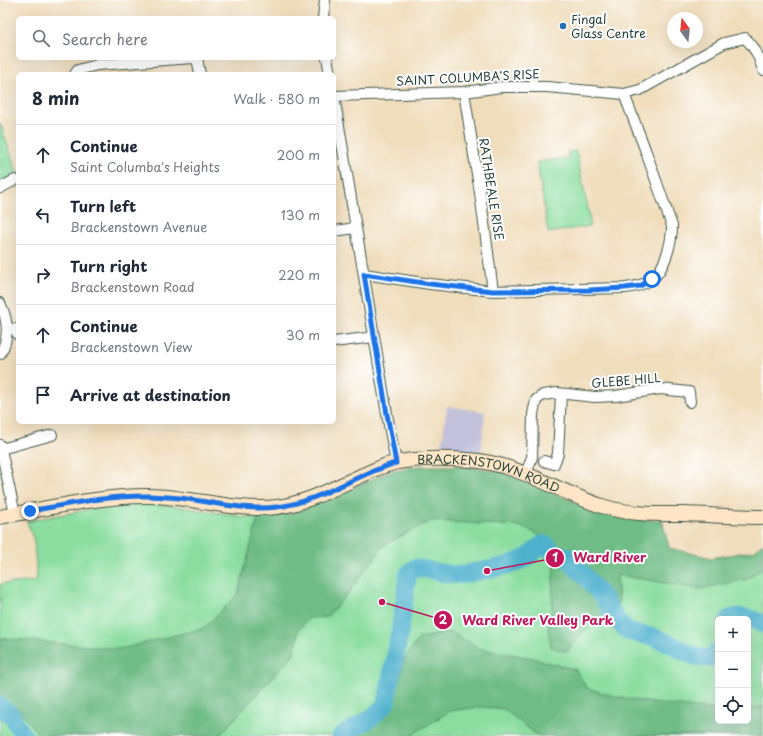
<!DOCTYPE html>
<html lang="en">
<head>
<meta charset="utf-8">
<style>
  body { margin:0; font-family:"Playpen Sans",sans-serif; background:#f2f2f3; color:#1f2937 }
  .controls { position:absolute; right:12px; bottom:12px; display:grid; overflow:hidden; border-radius:6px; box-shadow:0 4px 16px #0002 }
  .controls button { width:36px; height:36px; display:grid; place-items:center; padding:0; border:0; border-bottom:1px solid #e0e1e3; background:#fff; color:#1f2937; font:20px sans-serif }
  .compass { position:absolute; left:667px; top:12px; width:36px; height:36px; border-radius:50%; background:#fff; box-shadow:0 4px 16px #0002; rotate:345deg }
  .stop { position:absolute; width:12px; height:12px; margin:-9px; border:3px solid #1a73e8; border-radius:50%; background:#fff }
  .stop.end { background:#1a73e8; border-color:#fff; box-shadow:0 1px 4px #0008 }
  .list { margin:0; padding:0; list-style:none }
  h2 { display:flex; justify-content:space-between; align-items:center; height:52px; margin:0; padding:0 16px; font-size:17px }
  h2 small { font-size:13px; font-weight:400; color:#747a83 }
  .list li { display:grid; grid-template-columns:26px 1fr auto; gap:12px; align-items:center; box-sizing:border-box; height:60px; padding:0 16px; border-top:1px solid #e0e1e3 }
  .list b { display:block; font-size:15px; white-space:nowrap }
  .list p { margin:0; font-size:13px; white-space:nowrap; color:#747a83 }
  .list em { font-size:13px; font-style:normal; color:#747a83 }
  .icon { flex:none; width:22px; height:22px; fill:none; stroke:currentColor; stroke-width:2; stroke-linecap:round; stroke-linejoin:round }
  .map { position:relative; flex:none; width:763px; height:736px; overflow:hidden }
  .search { position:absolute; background:#fff; box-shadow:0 4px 16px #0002; left:16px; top:16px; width:320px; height:44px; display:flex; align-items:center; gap:10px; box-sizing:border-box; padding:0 14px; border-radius:6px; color:#747a83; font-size:15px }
  .panel { position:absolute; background:#fff; box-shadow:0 4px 16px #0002; left:16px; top:72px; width:320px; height:352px; border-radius:6px }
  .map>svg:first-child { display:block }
</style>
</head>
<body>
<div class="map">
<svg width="763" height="736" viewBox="0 0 763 736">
  <rect width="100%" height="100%" fill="#fff"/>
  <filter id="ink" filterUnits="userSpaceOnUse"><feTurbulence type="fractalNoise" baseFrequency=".025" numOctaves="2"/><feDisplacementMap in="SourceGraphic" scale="8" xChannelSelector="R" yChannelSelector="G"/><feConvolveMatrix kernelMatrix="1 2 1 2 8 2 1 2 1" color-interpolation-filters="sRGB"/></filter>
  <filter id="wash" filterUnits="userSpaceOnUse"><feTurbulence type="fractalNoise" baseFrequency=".012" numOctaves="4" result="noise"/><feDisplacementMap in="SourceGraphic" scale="16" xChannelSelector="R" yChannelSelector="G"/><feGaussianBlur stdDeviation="0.9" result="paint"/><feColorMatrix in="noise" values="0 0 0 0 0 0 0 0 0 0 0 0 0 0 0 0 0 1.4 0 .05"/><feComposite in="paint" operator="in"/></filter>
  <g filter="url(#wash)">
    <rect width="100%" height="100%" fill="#f0ddbb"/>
    <path fill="#c3c1db" d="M447 406 485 412 481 453 441 450Z"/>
    <path fill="#8add9f" stroke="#548d6a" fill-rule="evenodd" d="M0 123 18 174 0 182Z
      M576 151 589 214 590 226 548 233 537 162 568 158V152Z
      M390 471 600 512 625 519 662 520 669 549 711 558 754 551 763 543V736H0V584L37 581 34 541 27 521 108 506 148 504 176 506 252 518 293 513 367 482ZM718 619H748V721H718Z"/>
    <path fill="#6fbc86" stroke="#477c5d" d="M418 466H466L501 472 600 512 625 519 662 520 669 548 711 558 754 551 763 543V567L747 579 700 589 617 575 619 603C599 616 581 632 567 652L551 647 548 628 552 611 553 576 557 546 546 538 519 526 431 521 385 544 349 592 327 617 309 618 297 632 298 639 293 655 219 736H39C34 730 31 723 26 718 20 710 9 702 0 699V638L120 649 204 628 238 594 258 517 293 513 367 482 390 471Z
      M451 632 481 649 533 658 549 663 575 669 587 688 617 697 660 704 718 710V721H748V708L763 707V736H538L504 709 480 707 450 711 410 736H360L395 696 404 659 419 638Z"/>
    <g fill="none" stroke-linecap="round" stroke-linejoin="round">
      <path stroke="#4eb1cd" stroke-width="18" d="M729 619C739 614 753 619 763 624
        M0 706 12 716 22 734 24 736
        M341 736 374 716 386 703 399 637 408 574 414 568C430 568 446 576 462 575 466 575 470 573 474 572 492 569 514 566 529 556 535 552 537 547 543 544L549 547 553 553 566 556 583 574 605 600 617 621 629 632 653 637 669 643 693 656 703 658H709L718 652"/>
    </g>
  </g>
  <g filter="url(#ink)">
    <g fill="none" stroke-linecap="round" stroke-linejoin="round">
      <defs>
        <path id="street" d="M323 18 325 0
          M197 58 200 74
          M327 58 330 74
          M75 74 78 70 97 65 193 58
          M464 92 480 193 493 291
          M334 96 464 92 502 87H547L624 94 640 90 724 43 745 38C755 47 759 57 763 70
          M334 96 387 414 396 463
          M0 188 15 180
          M334 231 356 228
          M364 274 430 284 493 291 625 288C635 287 644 285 652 279 665 269 672 242 672 226L645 149 624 94
          M0 303C8 319 10 338 0 354
          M7 328 15 329 18 335
          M334 342 374 337
          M0 445 15 514
          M1 449 52 435
          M544 461 554 464 558 454 561 395
          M526 474 532 457 533 414 536 400 543 395 557 393 595 397 616 396 660 389 689 392 690 402"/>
        <g id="secondary">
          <path id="s1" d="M0 517C49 508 98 496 148 496 191 496 234 512 277 507 316 502 350 478 387 465 412 457 443 458 469 460 518 463 558 492 602 506 629 515 657 514 684 514 711 515 737 517 763 517"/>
        </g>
      </defs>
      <use href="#street" stroke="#3e5548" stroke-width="12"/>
      <use href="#secondary" stroke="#3e5548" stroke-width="16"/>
      <use href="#street" stroke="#fff" stroke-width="10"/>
      <use href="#secondary" stroke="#fde5c5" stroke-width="14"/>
    </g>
  </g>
  <g fill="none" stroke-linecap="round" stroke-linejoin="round" filter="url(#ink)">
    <path stroke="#1a73e8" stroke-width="5" d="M30 511C70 504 110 495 151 496 163 497 175 497 187 499 217 503 247 511 277 507 320 502 356 474 396 463L387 414 364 274 430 284 493 291 589 290 625 288 640 286 652 279"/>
  </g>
  <circle fill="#1f6fb2" stroke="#fff" stroke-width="1.5" cx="563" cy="26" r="4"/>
  <g text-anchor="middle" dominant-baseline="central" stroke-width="4" stroke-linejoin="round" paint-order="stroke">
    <g font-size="12" fill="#1f3d34" stroke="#fff" text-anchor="start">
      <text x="571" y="19">Fingal<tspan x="571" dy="14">Glass Centre</tspan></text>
    </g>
    <g font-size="12" fill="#1f3d34" stroke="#fff">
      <text transform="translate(468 77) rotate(-3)">SAINT COLUMBA'S RISE</text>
      <text transform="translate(492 189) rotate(81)">RATHBEALE RISE</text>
      <text transform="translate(626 380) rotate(-5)">GLEBE HILL</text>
      <text stroke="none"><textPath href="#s1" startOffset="502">BRACKENSTOWN ROAD</textPath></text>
    </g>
  </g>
  <path fill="none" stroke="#c2185b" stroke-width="1.5" d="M487 571L555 558M382 602L443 620"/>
  <g fill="#c2185b" stroke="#fff" stroke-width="1.5">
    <circle cx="487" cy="571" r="4"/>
    <circle cx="382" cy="602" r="4"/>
    <circle cx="555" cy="558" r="10"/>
    <circle cx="443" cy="620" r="10"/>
  </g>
  <g font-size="12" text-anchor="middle" font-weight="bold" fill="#fff">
    <text x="555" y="562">1</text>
    <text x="443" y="624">2</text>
  </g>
  <g font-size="13" text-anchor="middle" font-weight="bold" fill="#c2185b" stroke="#fff" stroke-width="4" stroke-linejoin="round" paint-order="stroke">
    <text x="610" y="562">Ward River</text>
    <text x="538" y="625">Ward River Valley Park</text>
  </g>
</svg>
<div class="controls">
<button>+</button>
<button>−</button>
<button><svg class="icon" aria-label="locate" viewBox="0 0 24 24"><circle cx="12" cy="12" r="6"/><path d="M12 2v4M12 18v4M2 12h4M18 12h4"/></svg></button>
</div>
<svg class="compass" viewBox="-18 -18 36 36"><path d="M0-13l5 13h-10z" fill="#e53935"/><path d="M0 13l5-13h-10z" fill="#747a83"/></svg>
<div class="stop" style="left:652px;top:279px"></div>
<div class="stop end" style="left:30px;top:511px"></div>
<div class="search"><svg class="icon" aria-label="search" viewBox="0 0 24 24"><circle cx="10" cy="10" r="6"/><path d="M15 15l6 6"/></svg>Search here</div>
<section class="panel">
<h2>8 min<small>Walk · 580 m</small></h2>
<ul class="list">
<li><svg class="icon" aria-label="ahead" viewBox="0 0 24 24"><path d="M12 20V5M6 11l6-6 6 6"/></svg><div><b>Continue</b><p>Saint Columba's Heights</p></div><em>200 m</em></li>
<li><svg class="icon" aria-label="left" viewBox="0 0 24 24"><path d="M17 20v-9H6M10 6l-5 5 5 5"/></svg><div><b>Turn left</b><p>Brackenstown Avenue</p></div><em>130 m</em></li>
<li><svg class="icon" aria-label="right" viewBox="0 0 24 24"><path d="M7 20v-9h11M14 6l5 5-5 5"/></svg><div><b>Turn right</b><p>Brackenstown Road</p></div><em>220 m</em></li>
<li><svg class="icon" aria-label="ahead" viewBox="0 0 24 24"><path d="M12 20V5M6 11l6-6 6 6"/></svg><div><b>Continue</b><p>Brackenstown View</p></div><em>30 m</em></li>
<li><svg class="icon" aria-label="arrive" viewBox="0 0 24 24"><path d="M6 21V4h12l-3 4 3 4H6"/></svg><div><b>Arrive at destination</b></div></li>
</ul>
</section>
</div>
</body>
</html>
